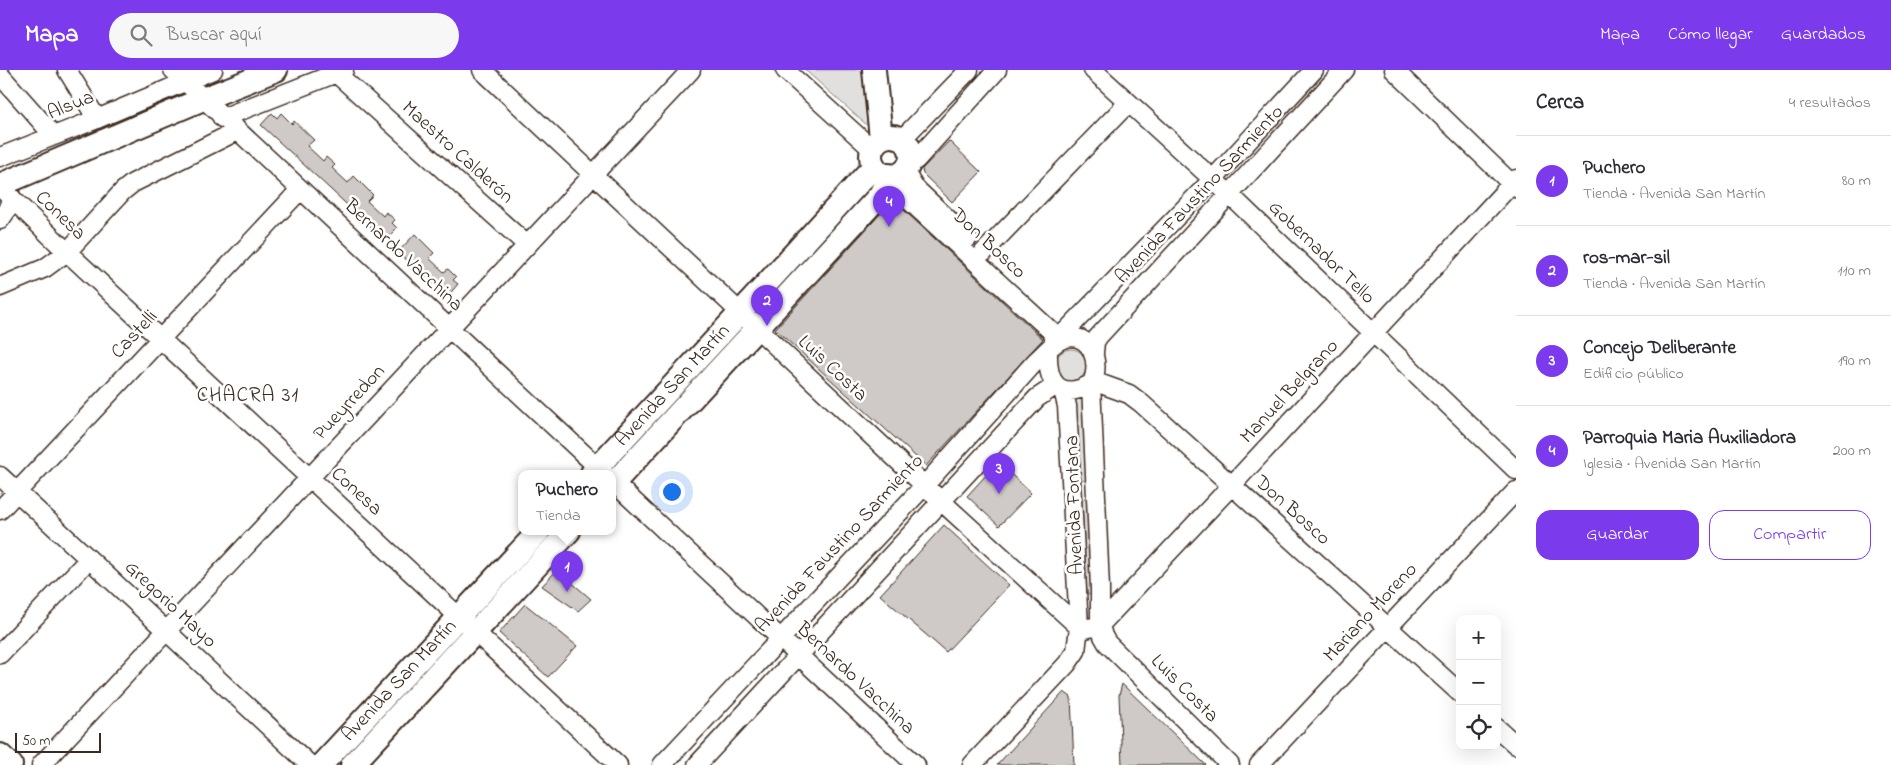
<!DOCTYPE html>
<html lang="es">
<head>
<meta charset="utf-8">
<style>
  body { margin:0; font-family:"Indie Flower",sans-serif; background:#f7f7f7; color:#2b2b33 }
  .controls { position:absolute; right:15px; bottom:15px; display:grid; overflow:hidden; border-radius:10px; box-shadow:0 5px 20px #0002 }
  .controls button { width:45px; height:45px; display:grid; place-items:center; padding:0; border:0; border-bottom:1px solid #e1e1e2; background:#fff; color:#2b2b33; font:25px sans-serif }
  .scale { position:absolute; left:15px; bottom:12px; width:86px; box-sizing:border-box; padding-left:5px; border:2px solid #3b2a1e; border-top:0; font-size:14px; line-height:18px; white-space:nowrap; color:#3b2a1e; -webkit-text-stroke:4px #fff; paint-order:stroke }
  .you { position:absolute; left:671px; top:421px; width:18px; height:18px; margin:-12px; border:4px solid #fff; border-radius:50%; background:#1a73e8; box-shadow:0 0 0 8px #1a73e833 }
  .badge { display:grid; place-items:center; width:32px; height:32px; border-radius:50%; background:#7c3aed; color:#fff; font-size:16px; font-weight:700 }
  .pin { position:absolute; translate:-50% -41px; filter:drop-shadow(0 1px 2px #0008) }
  .pin::after { content:''; position:absolute; top:26px; width:18px; height:15px; background:inherit; clip-path:polygon(0 0,100% 0,50% 100%) }
  .popup { position:absolute; left:518px; top:400px; width:98px; height:65px; box-sizing:border-box; display:grid; place-content:center; border-radius:10px; background:#fff; filter:drop-shadow(0 1px 4px #0005); font-size:16px; white-space:nowrap; color:#7c7c81 }
  .popup b { font-size:19px; color:#2b2b33 }
  .popup::after { content:''; position:absolute; left:50%; top:100%; margin-left:-10px; border:10px solid transparent; border-top-color:#fff }
  .list { margin:0; padding:0; list-style:none }
  h2 { display:flex; justify-content:space-between; align-items:center; height:65px; margin:0; padding:0 20px; font-size:21px }
  h2 small { font-size:16px; font-weight:400; color:#7c7c81 }
  .list li { display:grid; grid-template-columns:32px 1fr auto; gap:15px; align-items:center; box-sizing:border-box; height:90px; padding:0 20px; border-top:1px solid #e1e1e2 }
  .list b { display:block; font-size:19px; white-space:nowrap }
  .list p { margin:0; font-size:16px; white-space:nowrap; color:#7c7c81 }
  .list em { font-size:16px; font-style:normal; color:#7c7c81 }
  .actions { display:flex; gap:10px; padding:15px 20px }
  .actions a { flex:1; padding:11px 0; border:1px solid #7c3aed; border-radius:15px; text-align:center; font-size:18px; color:#7c3aed }
  .actions .main { background:#7c3aed; color:#fff }
  .icon { flex:none; width:28px; height:28px; fill:none; stroke:currentColor; stroke-width:2; stroke-linecap:round; stroke-linejoin:round }
  .map { position:relative; flex:none; width:1516px; height:695px; overflow:hidden }
  header { display:flex; align-items:center; gap:30px; box-sizing:border-box; height:70px; padding:0 25px; background:#7c3aed; color:#fff }
  header strong { font-size:24px }
  nav { display:flex; gap:28px; margin-inline-start:auto; font-size:18px }
  .search { width:350px; height:45px; background:#f7f7f7; display:flex; align-items:center; gap:12px; box-sizing:border-box; padding:0 18px; border-radius:28px; color:#7c7c81; font-size:19px }
  main { display:flex }
  aside { flex:1; background:#fff }
  .map>svg:first-child { display:block }
</style>
</head>
<body>
<header>
<strong>Mapa</strong>
<div class="search"><svg class="icon" aria-label="search" viewBox="0 0 24 24"><circle cx="10" cy="10" r="6"/><path d="M15 15l6 6"/></svg>Buscar aquí</div>
<nav><a>Mapa</a><a>Cómo llegar</a><a>Guardados</a></nav>
</header>
<main>
<div class="map">
<svg width="1516" height="695" viewBox="0 0 1516 695">
  <rect width="100%" height="100%" fill="#fff"/>
  <filter id="ink" filterUnits="userSpaceOnUse"><feTurbulence type="fractalNoise" baseFrequency=".02" numOctaves="2"/><feDisplacementMap in="SourceGraphic" scale="10" xChannelSelector="R" yChannelSelector="G"/><feConvolveMatrix kernelMatrix="1 2 1 2 8 2 1 2 1" color-interpolation-filters="sRGB"/></filter>
  <g filter="url(#ink)">
    <path fill="#e2e0de" stroke="#8e857e" d="M805 0H864L870 58Z
      M1055 295a16 16 0 1 1 32 0a16 16 0 1 1-32 0Z
      M1076 327 1083 328 1090 409 1086 411 1081 409 1075 331Z
      M1088 426 1092 524 1090 525 1087 523 1082 431 1085 427Z"/>
    <path fill="#cfcac7" stroke="#3b2a1e" d="M272 43 277 48 281 43 292 54 294 51 314 70 307 76 323 91 326 87 335 95 332 98 348 113 354 106 373 125 367 131 383 146 386 142 395 150 392 153 397 158 385 170 261 55Z
      M949 71 981 102 952 132 923 104 922 99Z
      M893 130 1043 269 926 396 775 259Z
      M415 164 434 183 429 188 444 202 448 199 456 207 453 210 458 214 447 227 398 182Z
      M998 392 1031 423 999 456 967 426Z
      M944 455 1009 515 946 582 880 525Z
      M557 500 591 529 578 541 542 516Z
      M525 534 577 576 548 607 499 563Z
      M1122 614 1206 695H1122L1119 625Z
      M1064 622 1071 627 1074 695H997Z"/>
    <g fill="none" stroke-linecap="round" stroke-linejoin="round">
      <defs>
        <path id="minor" d="M67 0 97 49
          M173 0 604 403
          M482 0 941 431 1079 557 1085 559 1100 555 1232 415 1516 109
          M785 0 872 79
          M1093 0 1230 125 1516 400
          M1394 0 1516 118
          M336 3 527 175
          M0 5 54 66
          M222 48 344 0
          M902 69 969 0
          M0 87 97 49 213 0
          M906 98 917 89 997 0
          M904 100 914 117 968 168
          M892 105 896 117 901 123 1051 261 1054 266V274
          M0 117 67 182 618 695
          M0 150 7 140 12 128
          M983 183 1128 33
          M0 217 45 198 67 182 123 121 133 113 237 61
          M1061 269 1066 261 1213 109 1314 0
          M1094 283 1095 272 1098 267 1344 0
          M1093 311 1129 324 1141 333 1460 623
          M1091 314 1100 518V555L1103 566 1107 573 1230 695
          M0 406 310 695
          M612 411 916 695
          M0 440 300 120
          M0 584 89 489
          M1497 658 1516 675
          M41 695 691 0
          M662 695 925 415 1036 291C1043 285 1055 271 1063 269 1090 259 1103 294 1091 314 1059 331 1047 313 1048 282
          M697 695 1037 328 1055 316
          M972 695 1067 594 1076 581 1079 557 1067 336 1063 320
          M1259 695 1516 421"/>
        <g id="major">
          <path d="M874 0 881 68"/>
          <circle cx="891" cy="86" r="20"/>
          <path d="M0 115 203 29 276 0"/>
          <path id="s1" d="M592 403 740 243 874 96"/>
          <path d="M612 415 880 125 889 105"/>
          <path d="M0 685 11 695"/>
          <path id="s2" d="M321 695 539 461"/>
          <path d="M352 695 569 461"/>
        </g>
      </defs>
      <use href="#minor" stroke="#3b2a1e" stroke-width="21"/>
      <use href="#major" stroke="#3b2a1e" stroke-width="26"/>
      <use href="#minor" stroke="#fff" stroke-width="18"/>
      <use href="#major" stroke="#fff" stroke-width="22"/>
    </g>
  </g>
  <g text-anchor="middle" dominant-baseline="central" stroke-width="5" stroke-linejoin="round" paint-order="stroke">
    <g font-size="20" fill="#3b2a1e" stroke="#fff">
      <text transform="translate(71 36) rotate(-22)">Alsua</text>
      <text transform="translate(457 83) rotate(42)">Maestro Calderón</text>
      <text transform="translate(1200 125) rotate(-47)">Avenida Faustino Sarmiento</text>
      <text transform="translate(60 146) rotate(44)">Conesa</text>
      <text transform="translate(988 174) rotate(43)">Don Bosco</text>
      <text transform="translate(1321 183) rotate(44)">Gobernador Tello</text>
      <text transform="translate(403 186) rotate(43)">Bernardo Vacchina</text>
      <text transform="translate(135 265) rotate(-47)">Castelli</text>
      <text transform="translate(832 299) rotate(43)">Luis Costa</text>
      <text stroke="none"><textPath href="#s1" startOffset="119">Avenida San Martín</textPath></text>
      <text transform="translate(1290 322) rotate(-47)">Manuel Belgrano</text>
      <text transform="translate(350 333) rotate(-47)">Pueyrredon</text>
      <text transform="translate(356 422) rotate(43)">Conesa</text>
      <text transform="translate(1075 435) rotate(-92)">Avenida Fontana</text>
      <text transform="translate(1292 441) rotate(42)">Don Bosco</text>
      <text transform="translate(840 474) rotate(-47)">Avenida Faustino Sarmiento</text>
      <text transform="translate(170 535) rotate(43)">Gregorio Mayo</text>
      <text transform="translate(1371 543) rotate(-47)">Mariano Moreno</text>
      <text transform="translate(855 609) rotate(43)">Bernardo Vacchina</text>
      <text stroke="none"><textPath href="#s2" startOffset="115">Avenida San Martín</textPath></text>
      <text transform="translate(1184 619) rotate(45)">Luis Costa</text>
    </g>
    <g font-size="21" letter-spacing="1" fill="#3b2a1e" stroke="#fff">
      <text x="248" y="326">CHACRA 31</text>
    </g>
  </g>
</svg>
<div class="controls">
<button>+</button>
<button>−</button>
<button><svg class="icon" aria-label="locate" viewBox="0 0 24 24"><circle cx="12" cy="12" r="6"/><path d="M12 2v4M12 18v4M2 12h4M18 12h4"/></svg></button>
</div>
<div class="scale">50 m</div>
<div class="you"></div>
<div class="pin badge" style="left:567px;top:522px">1</div>
<div class="popup"><b>Puchero</b>Tienda</div>
<div class="pin badge" style="left:767px;top:256px">2</div>
<div class="pin badge" style="left:999px;top:424px">3</div>
<div class="pin badge" style="left:889px;top:157px">4</div>
</div>
<aside>
<h2>Cerca<small>4 resultados</small></h2>
<ul class="list">
<li><span class="badge">1</span><div><b>Puchero</b><p>Tienda · Avenida San Martín</p></div><em>80 m</em></li>
<li><span class="badge">2</span><div><b>ros-mar-sil</b><p>Tienda · Avenida San Martín</p></div><em>110 m</em></li>
<li><span class="badge">3</span><div><b>Concejo Deliberante</b><p>Edificio público</p></div><em>190 m</em></li>
<li><span class="badge">4</span><div><b>Parroquia Maria Auxiliadora</b><p>Iglesia · Avenida San Martín</p></div><em>200 m</em></li>
</ul>
<div class="actions"><a class="main">Guardar</a><a>Compartir</a></div>
</aside>
</main>
</body>
</html>
